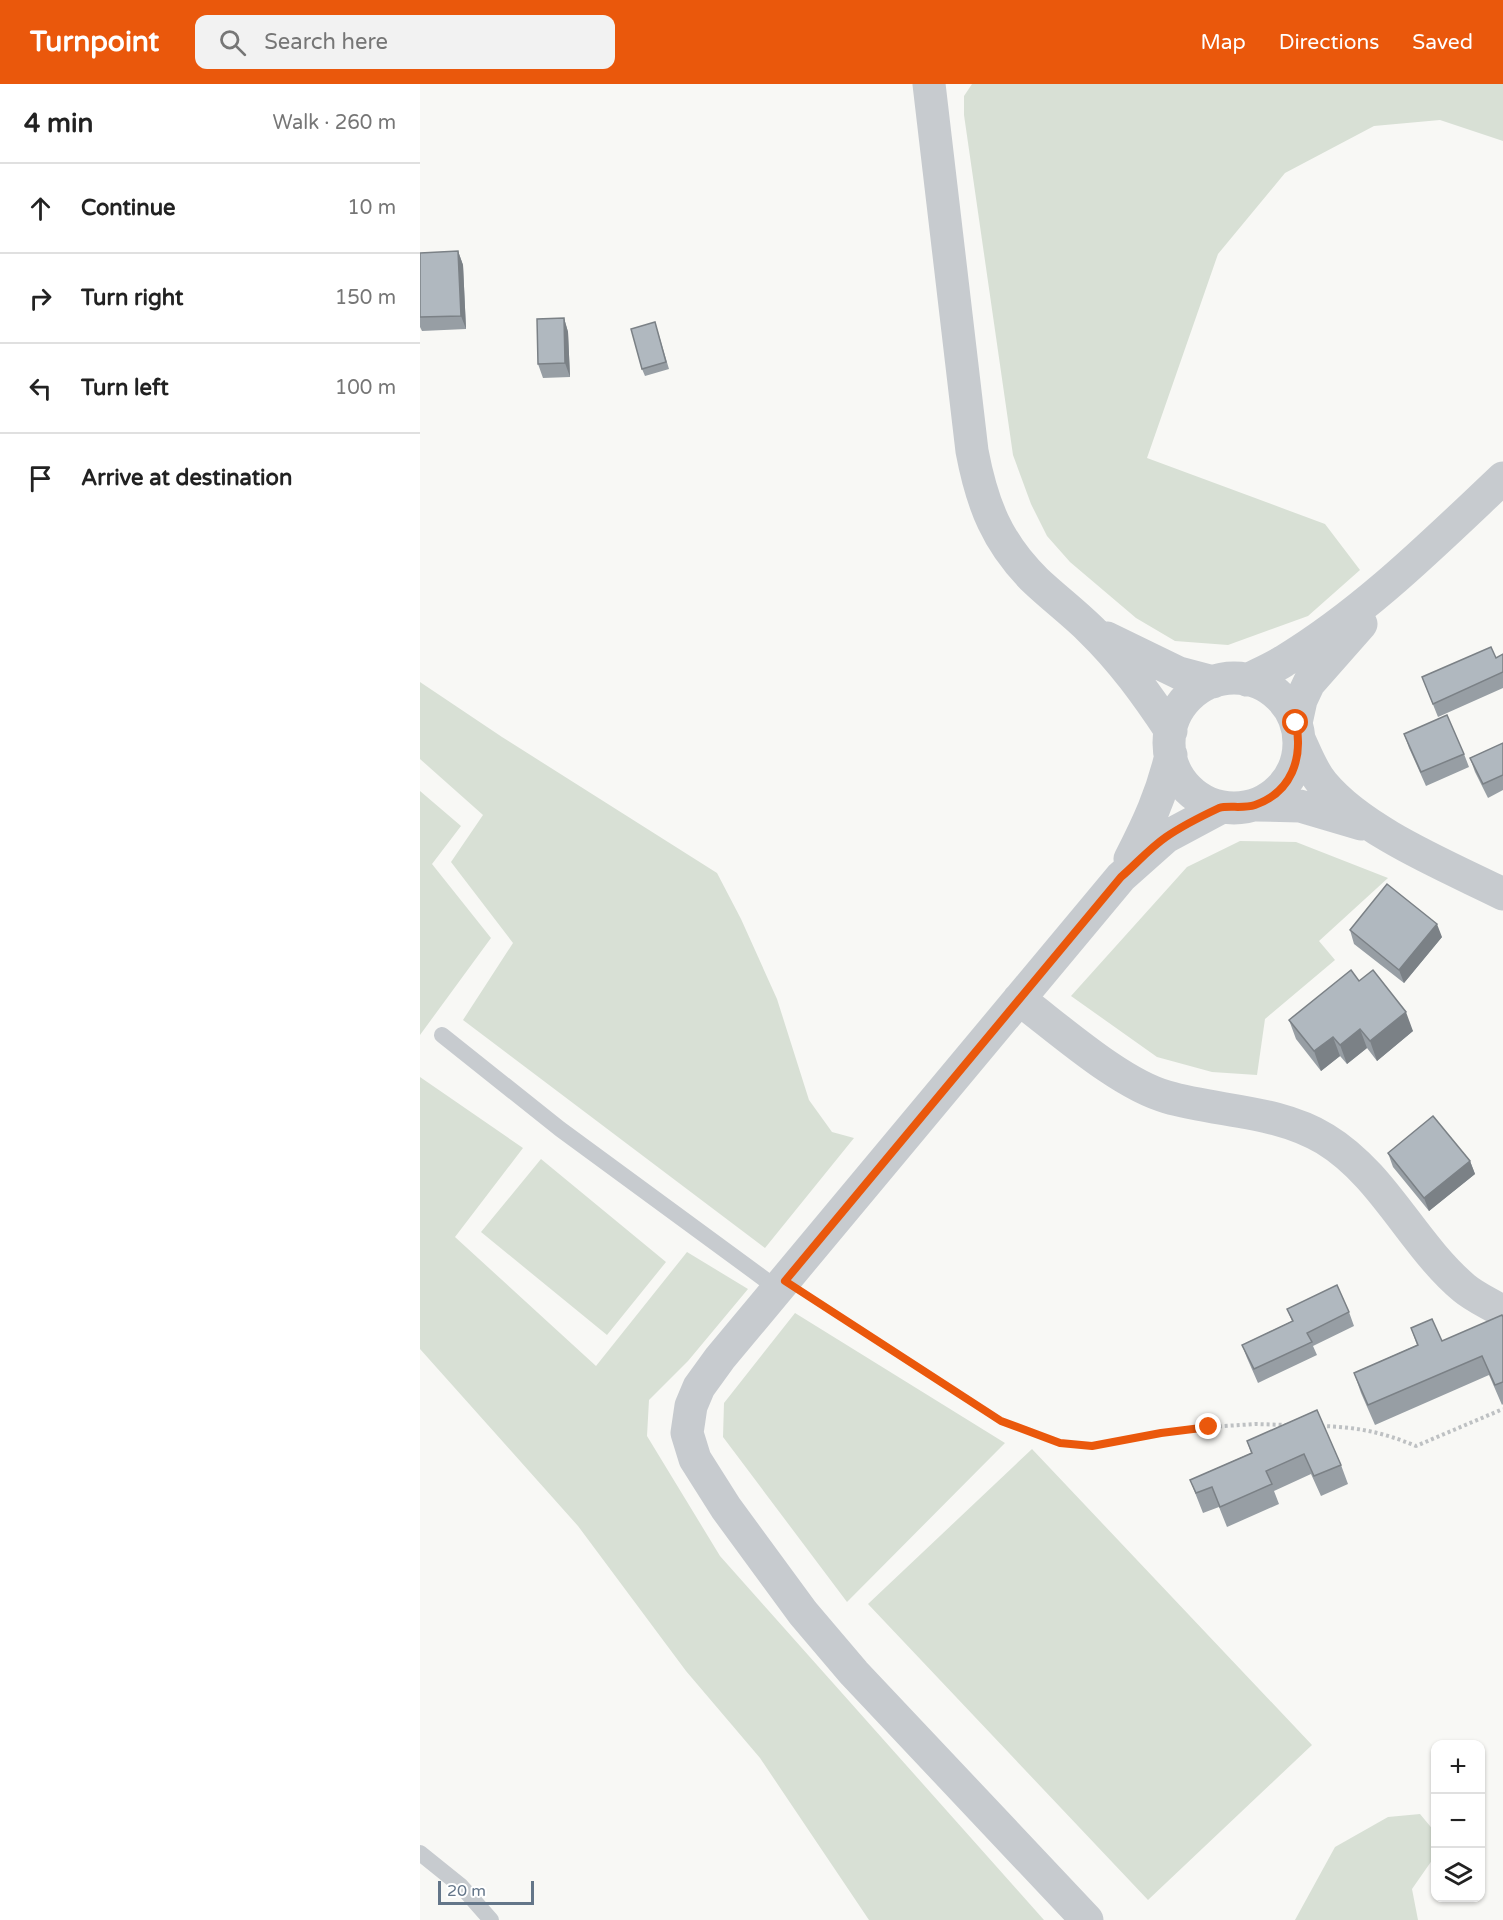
<!DOCTYPE html>
<html lang="en">
<head>
<meta charset="utf-8">
<style>
  body { margin:0; font-family:"Varela Round",sans-serif; background:#f2f2f2; color:#222 }
  .controls { position:absolute; right:18px; bottom:18px; display:grid; overflow:hidden; border-radius:12px; box-shadow:0 2px 4px #0004 }
  .controls button { width:54px; height:54px; display:grid; place-items:center; padding:0; border:0; border-bottom:2px solid #e0e0e0; background:#fff; color:#222; font:30px sans-serif }
  .scale { position:absolute; left:18px; bottom:15px; width:96px; box-sizing:border-box; padding-left:6px; border:3px solid #647689; border-top:0; font-size:16px; line-height:21px; white-space:nowrap; color:#647689; -webkit-text-stroke:4px #fff; paint-order:stroke }
  .stop { position:absolute; width:18px; height:18px; margin:-14px; border:4px solid #ea580c; border-radius:50%; background:#fff }
  .stop.end { background:#ea580c; border-color:#fff; box-shadow:0 2px 6px #0008 }
  .list { margin:0; padding:0; list-style:none }
  h2 { display:flex; justify-content:space-between; align-items:center; height:78px; margin:0; padding:0 24px; font-size:26px }
  h2 small { font-size:20px; font-weight:400; color:#767676 }
  .list li { display:grid; grid-template-columns:39px 1fr auto; gap:18px; align-items:center; box-sizing:border-box; height:90px; padding:0 24px; border-top:2px solid #e0e0e0 }
  .list b { display:block; font-size:22px; white-space:nowrap }
  .list em { font-size:20px; font-style:normal; color:#767676 }
  .icon { flex:none; width:33px; height:33px; fill:none; stroke:currentColor; stroke-width:2; stroke-linecap:round; stroke-linejoin:round }
  .map { position:relative; flex:none; width:1083px; height:1836px; overflow:hidden }
  header { display:flex; align-items:center; gap:36px; box-sizing:border-box; height:84px; padding:0 30px; background:#ea580c; color:#fff }
  header strong { font-size:28px }
  nav { display:flex; gap:33px; margin-inline-start:auto; font-size:21px }
  .search { width:420px; height:54px; background:#f2f2f2; display:flex; align-items:center; gap:15px; box-sizing:border-box; padding:0 21px; border-radius:12px; color:#767676; font-size:22px }
  main { display:flex }
  aside { flex:1; background:#fff }
  .map>svg:first-child { display:block }
</style>
</head>
<body>
<header>
<strong>Turnpoint</strong>
<div class="search"><svg class="icon" aria-label="search" viewBox="0 0 24 24"><circle cx="10" cy="10" r="6"/><path d="M15 15l6 6"/></svg>Search here</div>
<nav><a>Map</a><a>Directions</a><a>Saved</a></nav>
</header>
<main>
<aside>
<h2>4 min<small>Walk · 260 m</small></h2>
<ul class="list">
<li><svg class="icon" aria-label="ahead" viewBox="0 0 24 24"><path d="M12 20V5M6 11l6-6 6 6"/></svg><div><b>Continue</b></div><em>10 m</em></li>
<li><svg class="icon" aria-label="right" viewBox="0 0 24 24"><path d="M7 20v-9h11M14 6l5 5-5 5"/></svg><div><b>Turn right</b></div><em>150 m</em></li>
<li><svg class="icon" aria-label="left" viewBox="0 0 24 24"><path d="M17 20v-9H6M10 6l-5 5 5 5"/></svg><div><b>Turn left</b></div><em>100 m</em></li>
<li><svg class="icon" aria-label="arrive" viewBox="0 0 24 24"><path d="M6 21V4h12l-3 4 3 4H6"/></svg><div><b>Arrive at destination</b></div></li>
</ul>
</aside>
<div class="map">
<svg width="1083" height="1836" viewBox="0 0 1083 1836">
  <rect width="100%" height="100%" fill="#f8f8f5"/>
  <path fill="#d8e0d5" d="M552 0H1083V57L1020 36 954 42 865 89 798 170 727 374 905 440 940 486 888 532 808 561 755 557 716 534 650 478 627 452 611 420 593 371 544 31V12Z
    M0 598 82 653 297 789 321 835 357 915 389 1016 412 1048 434 1054 345 1164 43 936 93 859 31 778 63 731 0 675Z
    M0 707 41 742 12 780 71 854 0 951Z
    M820 757 876 758 968 794 899 857 915 876 845 935 837 991 792 988 737 973 651 912 767 783Z
    M0 993 103 1064 35 1153 176 1282 267 1168 328 1205 268 1277 229 1316 227 1352 300 1472 624 1836H449L340 1674 266 1587 158 1442 0 1265Z
    M121 1075 246 1178 187 1251 61 1148Z
    M375 1229 585 1359 427 1518 303 1353 304 1319Z
    M612 1365 892 1661 728 1816 448 1520Z
    M1000 1730 1015 1748V1772L992 1805 998 1836H875L915 1763 968 1733Z"/>
  <g fill="none" stroke-linecap="round" stroke-linejoin="round">
    <path stroke="#bec1c3" stroke-width="4" stroke-dasharray="3 3" stroke-linecap="butt" d="M391 1213 581 1337 640 1359 672 1361 789 1343 836 1340 866 1341
      M901 1342C937 1343 962 1348 996 1362L1083 1325"/>
    <path stroke="#c7cbcf" stroke-width="16" d="M22 951 140 1045 358 1205
      M0 1769 41 1802 71 1836"/>
    <path stroke="#c7cbcf" stroke-width="33" d="M509 0 552 367C562 420 577 459 616 497 634 514 654 529 671 546 702 576 727 611 751 647
      M687 554 759 589 793 598
      M749 659a65 65 0 1 1 130 0a65 65 0 1 1-130 0Z
      M827 596C839 590 853 584 864 577 945 528 1014 459 1083 394
      M876 639 881 616 889 599 941 540
      M879 655C886 670 892 687 903 700 943 748 1027 782 1083 810
      M836 721 880 722 941 740
      M710 775C728 740 742 710 751 671
      M599 915C639 945 700 1000 747 1013 799 1028 857 1026 905 1055 964 1091 992 1160 1044 1204 1056 1214 1071 1220 1083 1228
      M667 1836 434 1589 383 1529 306 1424 275 1375 267 1349 271 1322 279 1303 300 1274 701 793 746 753 802 723"/>
  </g>
  <path fill="#979ea4" d="M38 167 43 181 46 245 2 247 0 243V169Z
    M144 234 148 248 150 293 123 294 118 280Z
    M235 238 249 285 225 292 222 285Z
    M1083 570V604L1018 633 1002 593 1076 574Z
    M984 650 1044 670 1049 683 1006 702 989 664Z
    M1083 659V706L1068 714 1055 688 1050 674Z
    M930 846 1022 853 984 899 934 860Z
    M939 897 993 947 957 977 947 964 927 980 920 972 901 987 876 955 869 936Z
    M968 1069 1050 1077 1055 1090 1009 1127 973 1083Z
    M867 1225 929 1228 934 1242 893 1262 897 1271 838 1299 827 1274 822 1261 872 1237Z
    M1083 1233V1320L1082 1321 1069 1291 955 1341 941 1309 934 1289 997 1261 991 1244 1022 1257Z
    M897 1326 921 1381 928 1400 901 1412 891 1390 854 1407 859 1420 807 1443 799 1423 783 1429 770 1396 831 1369 827 1357Z"/>
  <path fill="#7b8186" d="M38 167 43 181 46 245 41 232Z
    M144 234 148 248 150 293 145 279Z
    M1017 840 1022 853 984 899 979 886Z
    M986 928 993 947 957 977 950 957Z
    M940 945 947 964 927 980 920 961Z
    M913 953 920 972 901 987 894 967Z
    M1050 1077 1055 1090 1009 1127 1004 1114Z"/>
  <path fill="#b0b8bf" stroke="#7b8186" stroke-width="1.5" d="M38 167 41 232 0 233V169Z
    M144 234 145 279 118 280 117 235Z
    M235 238 246 278 222 285 211 245Z
    M1071 563 1076 574 1083 570V588L1013 620 1002 593Z
    M1027 631 1044 670 1001 688 984 650Z
    M1083 659V691L1063 700 1050 674Z
    M967 800 1017 840 979 886 930 846Z
    M931 886 939 897 953 886 986 928 950 957 940 945 920 961 913 953 894 967 869 936Z
    M1013 1032 1050 1077 1004 1114 968 1069Z
    M917 1201 929 1228 887 1249 892 1258 834 1285 822 1261 873 1237 867 1225Z
    M1082 1231 1083 1233V1298L1075 1301 1062 1272 948 1321 934 1289 998 1261 991 1244 1012 1235 1022 1257Z
    M897 1326 921 1381 894 1392 884 1370 846 1387 852 1400 800 1423 792 1403 776 1409 770 1396 832 1369 827 1357Z"/>
  <g fill="none" stroke-linecap="round" stroke-linejoin="round">
    <path stroke="#ea580c" stroke-width="8" d="M789 1343 741 1349 672 1362 640 1359 581 1337 365 1197 701 793C716 780 730 764 746 753 762 742 782 732 799 724 808 721 823 725 835 721 872 708 883 674 876 639"/>
  </g>
</svg>
<div class="controls">
<button>+</button>
<button>−</button>
<button><svg class="icon" aria-label="layers" viewBox="0 0 24 24"><path d="M12 4l9 5-9 5-9-5zM3 14l9 5 9-5"/></svg></button>
</div>
<div class="scale">20 m</div>
<div class="stop" style="left:876px;top:639px"></div>
<div class="stop end" style="left:789px;top:1343px"></div>
</div>
</main>
</body>
</html>
